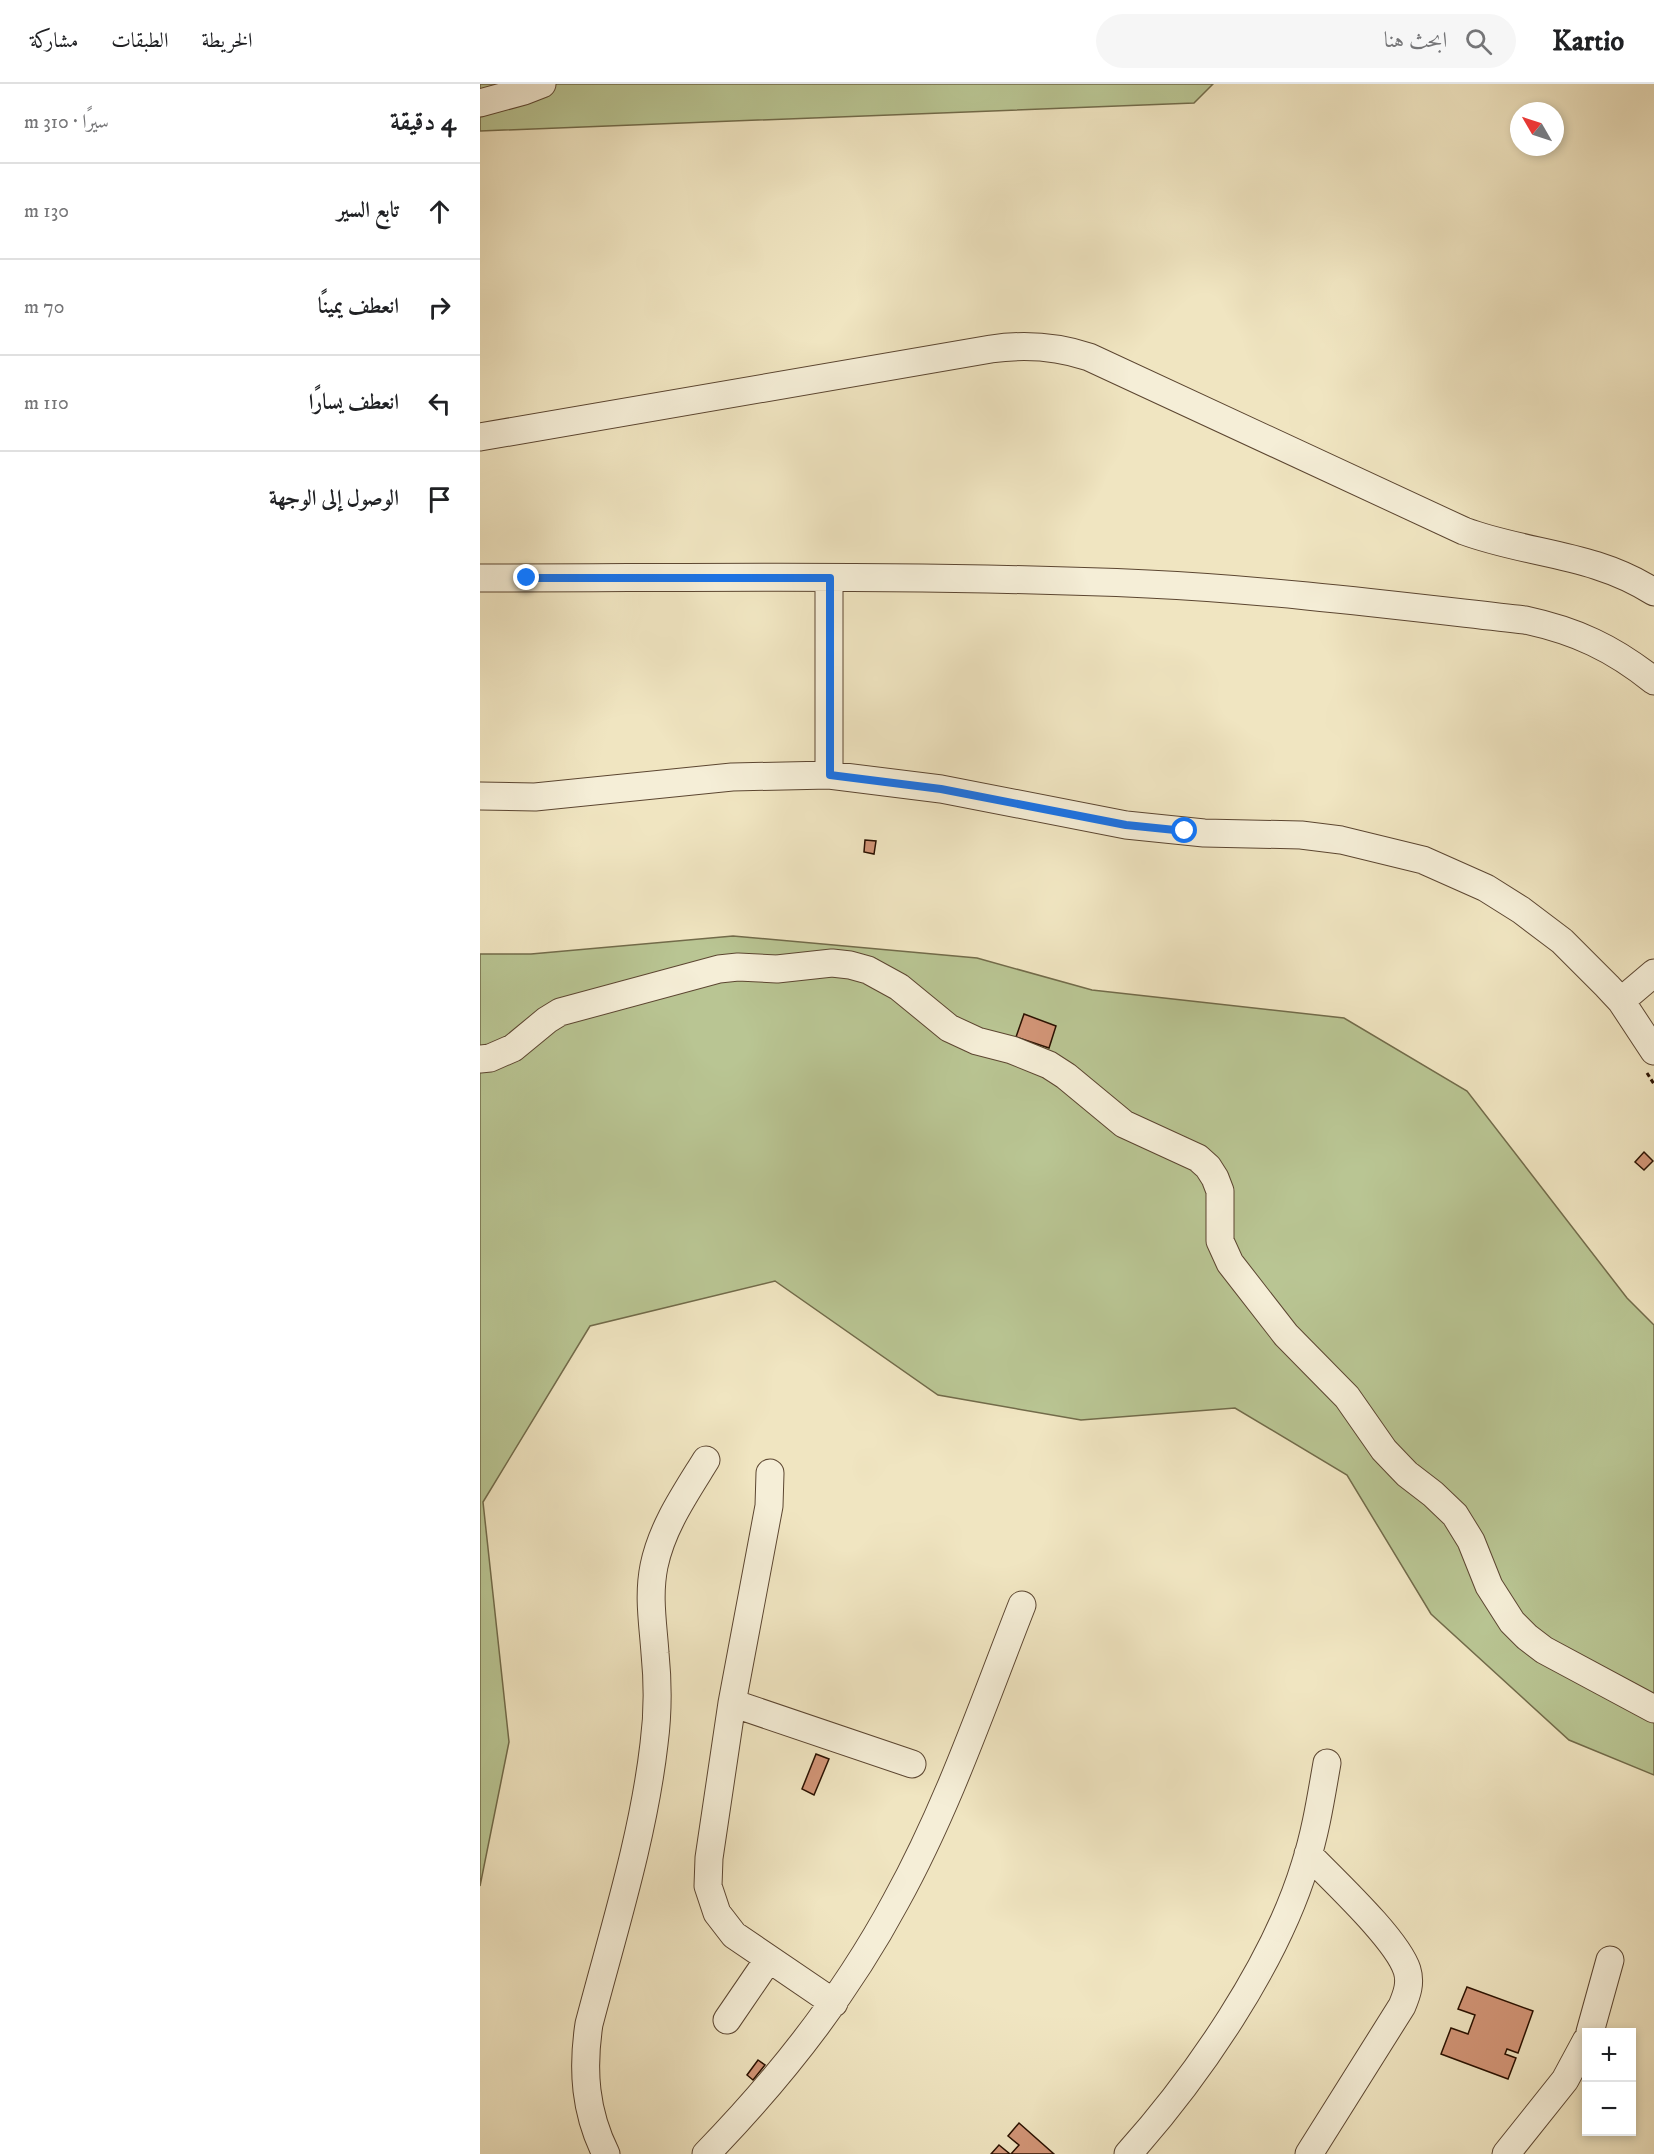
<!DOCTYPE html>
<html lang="ar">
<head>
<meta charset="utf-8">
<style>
  body { margin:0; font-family:"IM FELL DW Pica",Amiri,serif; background:#f6f6f6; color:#202124; direction:rtl }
  .controls { position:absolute; right:18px; bottom:18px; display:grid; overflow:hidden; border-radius:0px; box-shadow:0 3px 9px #0003 }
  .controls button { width:54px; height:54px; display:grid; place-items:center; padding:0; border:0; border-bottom:2px solid #e0e0e0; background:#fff; color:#202124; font:30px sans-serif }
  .compass { position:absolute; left:1030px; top:18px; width:54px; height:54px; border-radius:50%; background:#fff; box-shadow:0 3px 9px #0003; rotate:309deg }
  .stop { position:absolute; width:18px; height:18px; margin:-14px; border:4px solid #1a73e8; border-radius:50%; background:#fff }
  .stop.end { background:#1a73e8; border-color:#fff; box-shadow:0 2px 6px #0008 }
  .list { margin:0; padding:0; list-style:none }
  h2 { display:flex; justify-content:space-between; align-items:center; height:78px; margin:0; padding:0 24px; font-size:26px }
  h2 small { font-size:20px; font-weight:400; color:#757577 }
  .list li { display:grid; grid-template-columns:39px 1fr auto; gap:18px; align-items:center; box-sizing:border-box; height:96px; padding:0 24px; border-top:2px solid #e0e0e0 }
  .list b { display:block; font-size:22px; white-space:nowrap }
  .list em { font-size:20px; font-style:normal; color:#757577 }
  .icon { flex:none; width:33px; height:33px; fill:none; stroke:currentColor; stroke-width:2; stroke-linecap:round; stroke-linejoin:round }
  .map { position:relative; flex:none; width:1174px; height:2070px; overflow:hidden; direction:ltr }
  header { display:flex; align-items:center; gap:36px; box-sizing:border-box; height:84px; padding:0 30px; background:#fff; border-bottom:2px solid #e0e0e0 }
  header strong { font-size:28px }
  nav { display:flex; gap:33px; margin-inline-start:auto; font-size:21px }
  .search { width:420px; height:54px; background:#f6f6f6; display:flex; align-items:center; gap:15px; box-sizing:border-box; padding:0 21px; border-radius:33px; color:#757577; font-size:22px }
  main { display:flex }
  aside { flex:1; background:#fff }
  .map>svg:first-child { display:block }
</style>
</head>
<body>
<header>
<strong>Kartio</strong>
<div class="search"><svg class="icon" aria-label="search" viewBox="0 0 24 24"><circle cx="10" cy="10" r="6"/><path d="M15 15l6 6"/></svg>ابحث هنا</div>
<nav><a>الخريطة</a><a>الطبقات</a><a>مشاركة</a></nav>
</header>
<main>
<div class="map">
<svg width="1174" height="2070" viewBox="0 0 1174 2070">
  <rect width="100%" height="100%" fill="#f0e5c1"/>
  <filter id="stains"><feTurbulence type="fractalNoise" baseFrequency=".00333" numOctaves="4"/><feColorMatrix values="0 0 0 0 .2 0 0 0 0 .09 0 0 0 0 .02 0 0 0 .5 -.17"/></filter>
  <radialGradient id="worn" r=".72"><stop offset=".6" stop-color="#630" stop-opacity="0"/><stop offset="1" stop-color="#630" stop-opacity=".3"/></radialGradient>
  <path fill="#b9c593" stroke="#726b4a" stroke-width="1.5" d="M0 0H733L714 19 0 47Z
    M253 852 497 874 612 906 864 934 987 1007 1147 1214 1174 1241V1691L1089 1656 951 1530 867 1391 755 1324 601 1336 458 1311 295 1197 110 1242 3 1418 29 1658 0 1802V870H51Z"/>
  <path fill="#d29577" stroke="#2a1101" stroke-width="1.5" d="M385 756 396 757 394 770 384 768Z
    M544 930 576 942 569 964 536 953Z
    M1164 1068 1173 1077 1164 1086 1155 1078Z
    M336 1670 349 1675 334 1711 322 1705Z
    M987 1903 1053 1927 1038 1969 1027 1965 1025 1970 1036 1974 1028 1995 961 1970 971 1944 988 1950 995 1931 978 1925Z
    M278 1976 285 1981 273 1996 267 1991Z
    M539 2039 574 2070H531L539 2061 528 2052Z
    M519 2061 530 2070H511Z"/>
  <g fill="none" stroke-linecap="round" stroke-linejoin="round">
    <defs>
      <path id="minor" d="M0 19 44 7 62 0
        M0 353 511 265C545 260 576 262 609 273L984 447C1049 471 1113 469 1174 508
        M0 494C223 494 446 490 668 500 794 506 920 522 1045 536 1096 547 1133 564 1174 597
        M349 691V494
        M0 712 55 713 252 693 349 691 461 705 646 741 724 749 821 751 861 756 943 776 1006 804 1041 826 1082 857 1127 902 1141 917 1174 967
        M1141 917 1174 889
        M0 975 10 974 33 964 67 936 80 928 239 885 258 883 297 885 352 879 370 881 388 886 419 903 469 944 497 957 532 966 569 981 586 992 644 1040 718 1074 728 1083 735 1094 740 1107V1157L750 1179 806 1251 867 1313 904 1366 927 1390 953 1410 975 1431 991 1457 1009 1502 1032 1538 1047 1553 1064 1566 1174 1625
        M290 1389 289 1422 252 1619 229 1774 228 1802 237 1829 254 1851 354 1919
        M252 1619 432 1680
        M828 1770C853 1796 917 1855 927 1886 931 1899 927 1910 922 1922L829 2070
        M247 1936 288 1876
        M1110 1948 1130 1876
        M126 2070C105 2028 102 1986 109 1940 133 1848 163 1755 174 1660 178 1630 178 1599 175 1569 173 1540 168 1512 174 1482 182 1443 205 1410 226 1376
        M226 2070C301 1993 365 1912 416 1817 468 1723 503 1620 542 1521
        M648 2070C717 1993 795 1880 825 1781 836 1747 841 1713 847 1679
        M1026 2070 1085 1996 1106 1957"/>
    </defs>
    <use href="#minor" stroke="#5c4631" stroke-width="29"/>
    <path stroke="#2a1101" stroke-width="3" stroke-dasharray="4.5 3" stroke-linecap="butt" d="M1167 989 1174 1000"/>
    <use href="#minor" stroke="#f5eed7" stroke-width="27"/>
  </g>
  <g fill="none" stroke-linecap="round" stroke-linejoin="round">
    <path stroke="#1a73e8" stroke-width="8" d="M47 494H350V691L461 705 646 741 705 747"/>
  </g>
  <rect width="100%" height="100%" filter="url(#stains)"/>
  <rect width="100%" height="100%" fill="url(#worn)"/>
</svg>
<div class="controls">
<button>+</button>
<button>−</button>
</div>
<svg class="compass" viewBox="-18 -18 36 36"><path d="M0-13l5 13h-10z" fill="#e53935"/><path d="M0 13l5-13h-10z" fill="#757577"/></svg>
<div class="stop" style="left:705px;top:747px"></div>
<div class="stop end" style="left:47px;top:494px"></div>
</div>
<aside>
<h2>4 دقيقة<small>سيرًا · 310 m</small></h2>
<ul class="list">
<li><svg class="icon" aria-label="ahead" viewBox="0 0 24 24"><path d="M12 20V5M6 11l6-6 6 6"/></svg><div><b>تابع السير</b></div><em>130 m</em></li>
<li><svg class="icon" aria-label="right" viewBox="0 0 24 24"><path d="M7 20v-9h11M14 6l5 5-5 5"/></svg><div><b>انعطف يمينًا</b></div><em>70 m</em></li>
<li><svg class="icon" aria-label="left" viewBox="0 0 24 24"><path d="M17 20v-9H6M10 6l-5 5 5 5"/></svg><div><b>انعطف يسارًا</b></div><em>110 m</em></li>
<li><svg class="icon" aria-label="arrive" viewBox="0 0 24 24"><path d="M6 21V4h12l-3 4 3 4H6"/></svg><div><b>الوصول إلى الوجهة</b></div></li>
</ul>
</aside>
</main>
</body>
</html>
